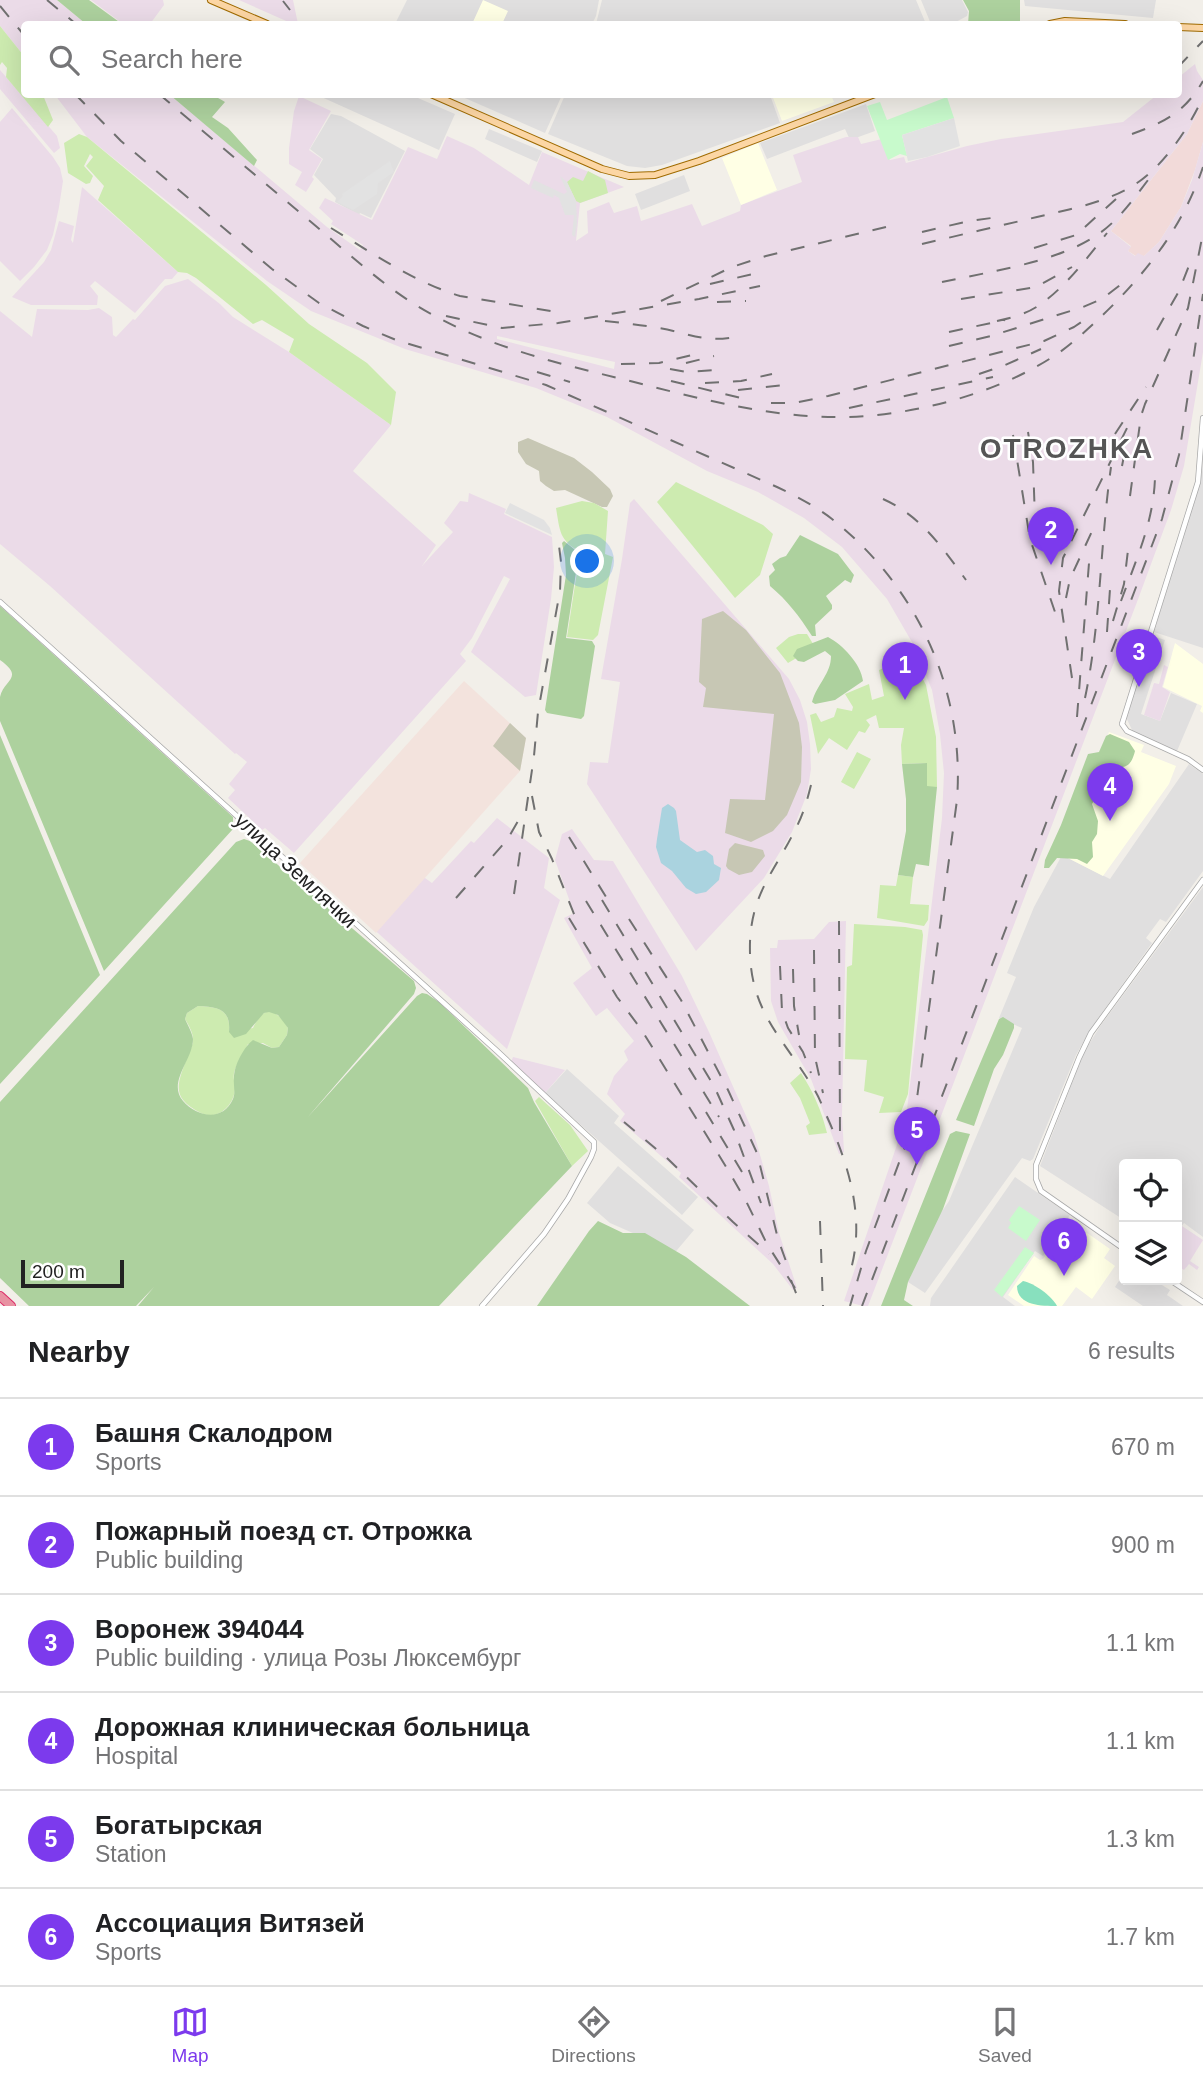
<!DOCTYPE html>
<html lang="en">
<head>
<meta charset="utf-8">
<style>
  body { margin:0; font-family:Helvetica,sans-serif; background:#f2f2f2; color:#202124 }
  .controls { position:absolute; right:21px; bottom:21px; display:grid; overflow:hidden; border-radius:7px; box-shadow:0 7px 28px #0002 }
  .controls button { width:63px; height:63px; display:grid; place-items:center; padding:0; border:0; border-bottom:2px solid #e0e0e0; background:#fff; color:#202124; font:35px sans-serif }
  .scale { position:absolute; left:21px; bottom:18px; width:103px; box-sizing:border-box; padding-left:7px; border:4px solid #222; border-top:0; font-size:19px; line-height:24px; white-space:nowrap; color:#222; -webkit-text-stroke:5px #fff; paint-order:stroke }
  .you { position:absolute; left:588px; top:562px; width:24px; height:24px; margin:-18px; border:5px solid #fff; border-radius:50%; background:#1a73e8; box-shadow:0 0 0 10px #1a73e833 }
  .badge { display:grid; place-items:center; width:46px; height:46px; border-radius:50%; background:#7c3aed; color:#fff; font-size:23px; font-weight:700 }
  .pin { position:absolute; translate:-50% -58px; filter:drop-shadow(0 2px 4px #0008) }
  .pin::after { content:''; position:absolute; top:37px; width:24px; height:21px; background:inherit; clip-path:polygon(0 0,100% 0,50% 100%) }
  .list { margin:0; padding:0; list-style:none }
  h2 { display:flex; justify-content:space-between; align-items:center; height:91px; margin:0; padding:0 28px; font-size:30px }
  h2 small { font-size:23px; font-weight:400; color:#757577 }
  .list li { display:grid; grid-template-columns:46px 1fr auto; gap:21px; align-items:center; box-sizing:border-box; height:98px; padding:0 28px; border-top:2px solid #e0e0e0 }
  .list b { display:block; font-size:26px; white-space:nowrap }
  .list p { margin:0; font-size:23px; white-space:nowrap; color:#757577 }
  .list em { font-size:23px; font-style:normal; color:#757577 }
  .icon { flex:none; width:38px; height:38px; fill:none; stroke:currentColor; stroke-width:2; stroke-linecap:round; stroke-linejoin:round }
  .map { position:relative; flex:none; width:1203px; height:1306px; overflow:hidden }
  .search { position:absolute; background:#fff; box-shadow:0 7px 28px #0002; left:21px; right:21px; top:21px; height:77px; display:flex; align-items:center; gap:18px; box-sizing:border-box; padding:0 24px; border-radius:7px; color:#757577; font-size:26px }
  .sheet { height:679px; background:#fff }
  nav { display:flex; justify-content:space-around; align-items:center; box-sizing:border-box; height:98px; border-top:2px solid #e0e0e0; background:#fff; font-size:19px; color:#757577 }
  nav a { display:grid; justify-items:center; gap:4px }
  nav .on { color:#7c3aed }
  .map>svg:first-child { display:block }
</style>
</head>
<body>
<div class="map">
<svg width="1203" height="1306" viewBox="0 0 1203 1306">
  <rect width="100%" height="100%" fill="#f2efe9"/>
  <path fill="#e0dfdf" d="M407 0H599L596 16 592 24H395Z
    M602 0H916L926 24H596Z
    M921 0H962L968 12 967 16 952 24H931Z
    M1024 0H1156L1153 18 1025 6Z
    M317 95H411L455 114 439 150Z
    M458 95H562L545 133Z
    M565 95H770L780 123 662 165 645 168 627 166 548 134Z
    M866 104 875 131 850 140 845 129 767 159 760 143Z
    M331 114 341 116 405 151 371 218 360 213 359 215 335 202 336 198 314 175 323 159 310 149Z
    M489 129 542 151 537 162 485 139Z
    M684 175 690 191 641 210 635 194Z
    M1203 444V648L1154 632 1202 472Z
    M1153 636 1165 640 1141 714 1160 721 1171 693 1197 704 1177 751 1133 732 1125 715Z
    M1189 764 1203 774V871L1166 922 1160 919 1146 938 1152 943 1092 1027 1076 1055 1033 1159 1030 1161 1022 1158 925 1293 908 1282 934 1223 949 1201 1022 1028 999 1018 1016 977 1007 973 1034 907 1062 855 1110 879Z
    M1203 887V1237L1184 1223 1177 1233V1164H1124V1220L1040 1166 1084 1052 1101 1025Z
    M567 1069 619 1116 614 1123 698 1197 682 1215 545 1093Z
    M618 1166 694 1230 672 1256 642 1237 610 1223 587 1203Z
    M1015 1177 1070 1215 1043 1256 1035 1251 1003 1297 1015 1306H930L931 1298Z
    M1124 1273V1280H1154L1170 1290 1167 1295 1183 1306H1143L1115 1287Z"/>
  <path fill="#f2dad9" d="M1203 101V142L1195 170 1181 207 1159 242 1143 257 1136 256 1128 251 1131 246 1111 231 1187 134Z"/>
  <path fill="#ebdbe8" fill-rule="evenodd" d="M0 0H57L86 24H24V56L0 26Z
    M91 0H163L164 5 150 24H123Z
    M239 0H293L298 24H293Z
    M1195 64 1197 71 1203 80V101L1187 134 1111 231 1131 247 1128 251 1135 256 1138 253 1144 256 1159 242 1181 207 1192 180 1203 142V352L1184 466 1171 510 1137 602 938 1124 868 1306H863L844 1301 906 1118 942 818 944 773 940 734 932 690 913 644 887 599 842 547 804 518 758 492 707 471 607 417 536 388 405 349 311 311 267 281 87 137 55 95H170L327 227 360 250 363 245 331 224 333 221 319 208 325 198 372 220 408 147 437 159 447 136 474 148 529 185 542 152 624 187 580 203 576 241 588 233 587 211 609 202 614 213 637 206 641 221 692 204 702 226 730 215 740 211 741 205 802 182 793 155 846 137H858L861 144 882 139 890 160 904 157 906 163 967 146 1001 139 1123 122 1157 95 1178 94 1179 77ZM497 336 615 362 614 369 497 339Z
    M0 70 57 136 60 148 54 153 0 89Z
    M299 96 331 111 309 150 322 159 312 177 314 179 306 192 295 185 302 172 289 164V148L294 111Z
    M12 108 53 157 60 168 63 181 59 207 53 235 47 250 34 267 20 281 0 261V122Z
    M82 187 178 272 172 279H165L135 313 95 281 90 286 98 296 97 305H31L12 297 44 262 51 250 59 221 74 226 71 240 73 243Z
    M188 279 220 304 233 317 289 352 391 425 353 471 436 545 422 566 453 532 444 523 460 501 468 502 469 493 506 509 504 514 552 537 554 567 551 599 536 695 525 697 471 652 510 579 504 576 472 638 460 654 466 661 294 853 265 828 262 830 228 798 235 790 229 784 247 762 236 753 235 754 50 586 0 544V311L32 337 37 309 88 310 99 308 112 317 113 335 116 337 133 319 135 320 165 286Z
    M634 499 789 679 800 700 807 722 810 744 811 769 807 794 792 832 764 878 696 951 587 784 590 762 608 763 620 682 601 679 622 559 630 503Z
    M1164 665 1168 667 1162 687 1170 692 1160 721 1144 715 1154 683 1159 684Z
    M497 818 549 858 544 888 560 900 507 1049 300 863 425 878 432 883 471 841 474 843Z
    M572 829 594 860 613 861 682 976 709 1032 754 1134 769 1186 779 1233 797 1288 793 1290 773 1264 679 1177 681 1173 620 1121 625 1114 607 1094 614 1076 628 1060 624 1051 634 1041 607 1008 596 1016 573 983 592 968 564 918 574 913 555 860 562 834Z
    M846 921 842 1115 844 1152 839 1154 811 1079 778 1022 771 1001 770 948H777L778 940 814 939 829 922Z
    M513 1057 565 1070 545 1093 511 1062Z
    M1182 1226 1203 1240 1190 1261 1199 1267 1197 1270 1189 1264 1184 1270 1177 1266 1180 1262 1177 1259V1235Z"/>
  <path fill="#ffffe5" d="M483 0 508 11 502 24H472Z
    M772 95H831L834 102 782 121Z
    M758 143 777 190 741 205 722 158Z
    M1175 643 1203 664V713L1200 711 1202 706 1163 687Z
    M1109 732 1144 745 1141 752 1176 766 1169 784 1103 876 1064 856Z
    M1070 1221 1110 1249 1104 1258 1115 1266 1092 1299 1076 1287 1062 1306H1024L1008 1295 1034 1256 1040 1260 1043 1259Z"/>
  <path fill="#f3e3dd" d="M464 681 526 738 520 771 376 933 300 863Z"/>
  <path fill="#c7c7b4" d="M528 438 574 458 592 472 610 489 613 496 607 507H602L565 490 554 491 546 486 540 481 539 471 526 464 518 452V442Z
    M723 611 746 630 780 673 799 723 802 747 801 782 787 815 773 831 751 842 725 833 730 799 765 800 774 714 703 707 706 688 699 682 702 619Z
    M510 723 526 738 520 771 493 746Z
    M735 843 763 850 765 856 752 872 739 875 728 869 726 866 729 849Z"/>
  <path fill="#cdebb0" d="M0 26 24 56V94L43 95 53 120 48 127 6 77 7 68 2 62 0 65Z
    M79 134 87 137 266 285 309 324 367 363 396 392 391 425 289 352 294 339 262 320 253 324 196 278 187 273 178 272 98 200 104 186 86 166 93 157 90 154 84 166 93 176 90 183 86 184 68 173 64 143Z
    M588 171 605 180 608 193 580 203 576 201 567 182 573 177 583 181Z
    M676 482 763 525 773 534 760 575 735 598 657 502Z
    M582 501 594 503 608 511 605 554 613 557 598 635 593 640 567 637 580 552C559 540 560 531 556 508Z
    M798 634H807L815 647 788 663 776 648 789 637Z
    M906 648 926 685 936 737 937 787H927L926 763 902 764 901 745 904 728H879L876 715 866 720 870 725 865 733 859 731 847 750 829 738 818 754 810 715 816 713 821 722 834 717 837 708 852 711 853 707 845 694 869 684 872 700 884 696 879 670 899 662 897 654Z
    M857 752 871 759 854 789 841 782Z
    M898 875 913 877 910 904 929 905 928 920 924 926 877 918 880 885 896 886Z
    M854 924 905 927 922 930 923 935 908 1094 901 1112 879 1113 884 1097 864 1091 867 1060 845 1059 847 967 852 965Z
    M198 1006C218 1007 231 1009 229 1032L253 1028C255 1024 259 1016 264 1013 274 1008 284 1020 288 1028L287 1035 279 1047 272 1048 263 1043 248 1044C244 1054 237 1062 234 1073 233 1079 235 1083 235 1089 234 1106 217 1121 201 1113 169 1097 178 1083 188 1055 190 1050 193 1045 193 1040 193 1032 189 1026 185 1019L187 1013Z
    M801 1073C813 1091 822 1112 827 1133L809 1135 806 1126 810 1123 800 1098 790 1083Z
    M539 1097 570 1125 588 1151 572 1166 535 1101Z"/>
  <path fill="#add19e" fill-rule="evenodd" d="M57 0H89L122 24H86Z
    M963 0H1020V24H968L969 11Z
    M170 95C189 94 209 91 225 102L212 117 228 128 257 160 254 166Z
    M800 535 838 554 854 575 851 583 845 580 826 596 832 605V609L815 625 816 636H812C799 616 788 601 770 586L769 576 775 570 772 564 780 558 786 556Z
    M564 541 579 553 566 638 592 641 595 646 584 716 581 719 547 713 545 710 566 575 565 558 562 543Z
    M0 606 233 817V829L104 971 0 721C0 714 0 704 0 697 4 679 25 678 0 660Z
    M828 637C843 645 861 664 863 681L835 700 815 704 812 702C817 684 831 674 831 656L825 651 804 662 798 661 793 656 797 649Z
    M1110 734 1129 742 1135 751C1129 775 1119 763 1104 771L1105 782 1092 804 1098 821 1097 834 1092 842 1093 857 1087 864 1077 859 1057 858 1049 868H1044L1045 860 1061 825 1088 754 1099 752 1106 736Z
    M0 735 100 975 0 1084Z
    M927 763V786L937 787 929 866 916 864 913 877 898 875 906 831V799L902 764Z
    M244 839 250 841 414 981 416 988 414 994 307 1118 417 996 422 993 427 994 439 1002 528 1088 534 1102 572 1166 439 1306H138L154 1287 136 1306H29L0 1278V1102L236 842ZM198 1006C218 1007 231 1009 229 1032L234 1038 246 1034 264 1013 269 1012 278 1015 288 1028 287 1035 279 1047 272 1048 253 1040C244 1047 234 1065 234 1078 233 1085 236 1092 233 1099 223 1122 197 1117 183 1101 167 1082 193 1060 193 1039 192 1032 188 1026 185 1019L187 1013Z
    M1003 1017 1014 1024V1028L1003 1055 994 1069 974 1126 956 1120 999 1019Z
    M956 1131 970 1134 943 1209 908 1282 904 1300 913 1306H881L950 1134Z
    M598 1221 623 1233H645L686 1257 750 1306H537L589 1231Z"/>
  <path fill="#c8facc" d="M947 97 954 118 902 135 907 156 900 154 888 160 867 106 880 102 887 120Z
    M1019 1206 1040 1220 1026 1241 1008 1228 1011 1223 1009 1220Z
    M1025 1247 1034 1253 1002 1297 994 1290Z"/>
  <path fill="#88e0be" d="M1023 1281C1034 1283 1052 1296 1057 1306 1042 1306 1017 1306 1017 1286Z"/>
  <path fill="#e2e2e2" d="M954 118 960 146 927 157 908 161 902 135Z
    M390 161 394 172 378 183 377 194 353 210 337 202 343 196 342 194Z
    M560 176 567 182 576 201 577 223 575 237 572 235 574 215H565L559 198 554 195 553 198 531 188 534 180 564 194 567 192Z
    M510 503 544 520 550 528 552 535 505 513Z"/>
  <path fill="#aad3df" d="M668 804 674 808 676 811 680 840 697 852 705 850 713 856 714 864 721 868 719 880 706 892 696 894 686 888 672 871 661 863 656 847 657 839 662 808Z"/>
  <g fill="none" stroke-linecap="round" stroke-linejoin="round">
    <defs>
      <path id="minor" d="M1203 418 1198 482 1122 724 1127 731 1188 759 1203 770
        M0 602 497 1051 594 1142V1149L591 1157 568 1199 544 1234 482 1306
        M1124 1249 1041 1191 1036 1179V1165L1079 1058 1091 1033 1203 880
        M1170 1280 1203 1302"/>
      <path id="major" d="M211 0 267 24
        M1050 24 1065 21 1125 24
        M1178 27 1203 28
        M431 94 602 169 629 176 655 175 699 161 875 94"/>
      <path id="highway" d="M0 1296 11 1306"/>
    </defs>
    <use href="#minor" stroke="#a9a9a9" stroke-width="6"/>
    <use href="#major" stroke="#a06b00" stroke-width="8"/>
    <use href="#highway" stroke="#dc2a67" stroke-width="10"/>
    <use href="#minor" stroke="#fff" stroke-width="4.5"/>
    <use href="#major" stroke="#fcd6a4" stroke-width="6"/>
    <use href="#highway" stroke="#e892a2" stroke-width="8"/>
    <path stroke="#707070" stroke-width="2" stroke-dasharray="14 14" stroke-linecap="butt" d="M47 0 76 24
      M283 1 290 10
      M0 6 24 35
      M1178 67 1203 41
      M75 94 121 141 272 269 319 303 363 326 396 340 546 385 777 487C796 496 815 506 832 519 918 587 965 691 957 800L915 1113 906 1144 866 1251 850 1306
      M159 94C212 139 265 183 317 227 355 259 392 294 437 317 496 349 561 364 626 380 693 397 759 415 828 417 904 419 998 395 1060 352 1080 337 1098 320 1116 302 1156 260 1184 222 1203 167
      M1132 134C1165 122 1185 112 1203 81
      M331 228C372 253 414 282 460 296L557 312
      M922 232 969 221 999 217
      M922 244C960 235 999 226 1037 217 1070 209 1105 203 1134 185 1163 167 1189 128 1203 97
      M1034 248 1076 235 1116 199
      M942 282C988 272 1058 262 1097 235 1118 221 1133 200 1148 180
      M710 284 757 273
      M961 299 1036 287 1072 267
      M661 301 732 267 766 256 886 227
      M717 302 746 301
      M446 316 502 328 558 323 699 299 760 286
      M605 321C623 323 641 325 659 328 689 333 703 343 735 337
      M997 321C1011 318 1026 314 1038 306 1065 288 1087 258 1107 233
      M1157 330 1179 291 1190 263
      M949 332 1005 320
      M949 346 991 336 1083 307 1102 299 1124 282
      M686 363 714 356
      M621 364 659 363 696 354
      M670 369 687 372 717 370
      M537 372 570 382
      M979 374 1003 366 1041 349
      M671 381 745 399
      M705 383 741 381 772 374
      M738 390 785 385
      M771 403H794L828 396 1044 341 1074 327 1090 316
      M849 408 993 377
      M1028 432 1033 462 1035 520
      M1115 434 1146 387
      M1013 435 1030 539 1055 612
      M1122 466 1127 441
      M1130 496 1141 416 1145 404 1188 308 1203 233
      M883 499C921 516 942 547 966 580
      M1066 598 1070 579 1093 529
      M1121 601C1136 560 1154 521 1155 477
      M1113 621 1124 584 1128 550
      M1107 632 1110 589
      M1072 678 1059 591 1063 558 1128 426
      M1085 698C1101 622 1100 544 1111 467
      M1077 717 1089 563
      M811 785C807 801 803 815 795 830 775 871 752 892 750 942 748 1009 780 1034 812 1086 819 1096 823 1108 828 1119 849 1166 865 1218 851 1269
      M532 796 539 832 552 859 578 924
      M569 837 611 905
      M514 894 534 756 538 712 560 591 561 562 558 538
      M456 898 507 840 521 816
      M602 900 714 1086 734 1130 761 1203
      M586 901 719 1117
      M569 918 617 997 641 1029 728 1170 746 1201 767 1244 795 1288
      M629 919 681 1000 728 1090 757 1153 778 1239 787 1264
      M839 921 840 1136
      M814 950 815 1057 823 1093
      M780 966 782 1011 788 1028 803 1052 811 1073
      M793 969 794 1006 799 1035
      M706 1112 742 1172
      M624 1122 668 1159 733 1222 769 1254
      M820 1221 823 1306
      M791 1280 801 1306
      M862 1306 1162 519 1179 455 1203 294"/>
  </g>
  <g text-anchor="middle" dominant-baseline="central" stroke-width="5" stroke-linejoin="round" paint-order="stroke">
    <g font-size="21" fill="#222" stroke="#fff">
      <text transform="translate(296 870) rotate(43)">улица Землячки</text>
    </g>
    <g font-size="28" font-weight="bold" letter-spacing="2" fill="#555" stroke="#fff">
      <text x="1067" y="448">OTROZHKA</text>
    </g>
  </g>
</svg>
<div class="controls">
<button><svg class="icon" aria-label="locate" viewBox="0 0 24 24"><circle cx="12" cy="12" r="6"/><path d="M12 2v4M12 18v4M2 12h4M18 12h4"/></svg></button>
<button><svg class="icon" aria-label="layers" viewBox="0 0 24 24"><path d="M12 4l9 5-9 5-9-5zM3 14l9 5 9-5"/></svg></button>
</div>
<div class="scale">200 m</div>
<div class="you"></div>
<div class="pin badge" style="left:905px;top:700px">1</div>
<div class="pin badge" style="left:1051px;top:565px">2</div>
<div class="pin badge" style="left:1139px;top:687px">3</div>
<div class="pin badge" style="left:1110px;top:821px">4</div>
<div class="pin badge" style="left:917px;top:1165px">5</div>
<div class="pin badge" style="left:1064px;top:1276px">6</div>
<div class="search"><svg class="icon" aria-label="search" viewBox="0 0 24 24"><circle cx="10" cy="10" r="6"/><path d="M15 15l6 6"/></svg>Search here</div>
</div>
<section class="sheet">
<h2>Nearby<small>6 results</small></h2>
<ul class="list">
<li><span class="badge">1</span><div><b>Башня Скалодром</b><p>Sports</p></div><em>670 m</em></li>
<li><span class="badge">2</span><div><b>Пожарный поезд ст. Отрожка</b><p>Public building</p></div><em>900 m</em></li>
<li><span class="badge">3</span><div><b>Воронеж 394044</b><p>Public building · улица Розы Люксембург</p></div><em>1.1 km</em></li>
<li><span class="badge">4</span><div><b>Дорожная клиническая больница</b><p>Hospital</p></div><em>1.1 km</em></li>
<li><span class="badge">5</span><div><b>Богатырская</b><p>Station</p></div><em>1.3 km</em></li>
<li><span class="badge">6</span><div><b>Ассоциация Витязей</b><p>Sports</p></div><em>1.7 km</em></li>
</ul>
</section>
<nav>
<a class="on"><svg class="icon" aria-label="map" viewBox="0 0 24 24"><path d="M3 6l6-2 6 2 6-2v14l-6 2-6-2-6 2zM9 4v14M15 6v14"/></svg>Map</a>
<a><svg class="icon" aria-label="directions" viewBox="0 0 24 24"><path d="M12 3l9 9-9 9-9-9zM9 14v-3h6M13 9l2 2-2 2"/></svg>Directions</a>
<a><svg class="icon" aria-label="saved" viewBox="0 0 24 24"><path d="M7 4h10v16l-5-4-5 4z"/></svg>Saved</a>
</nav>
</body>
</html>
